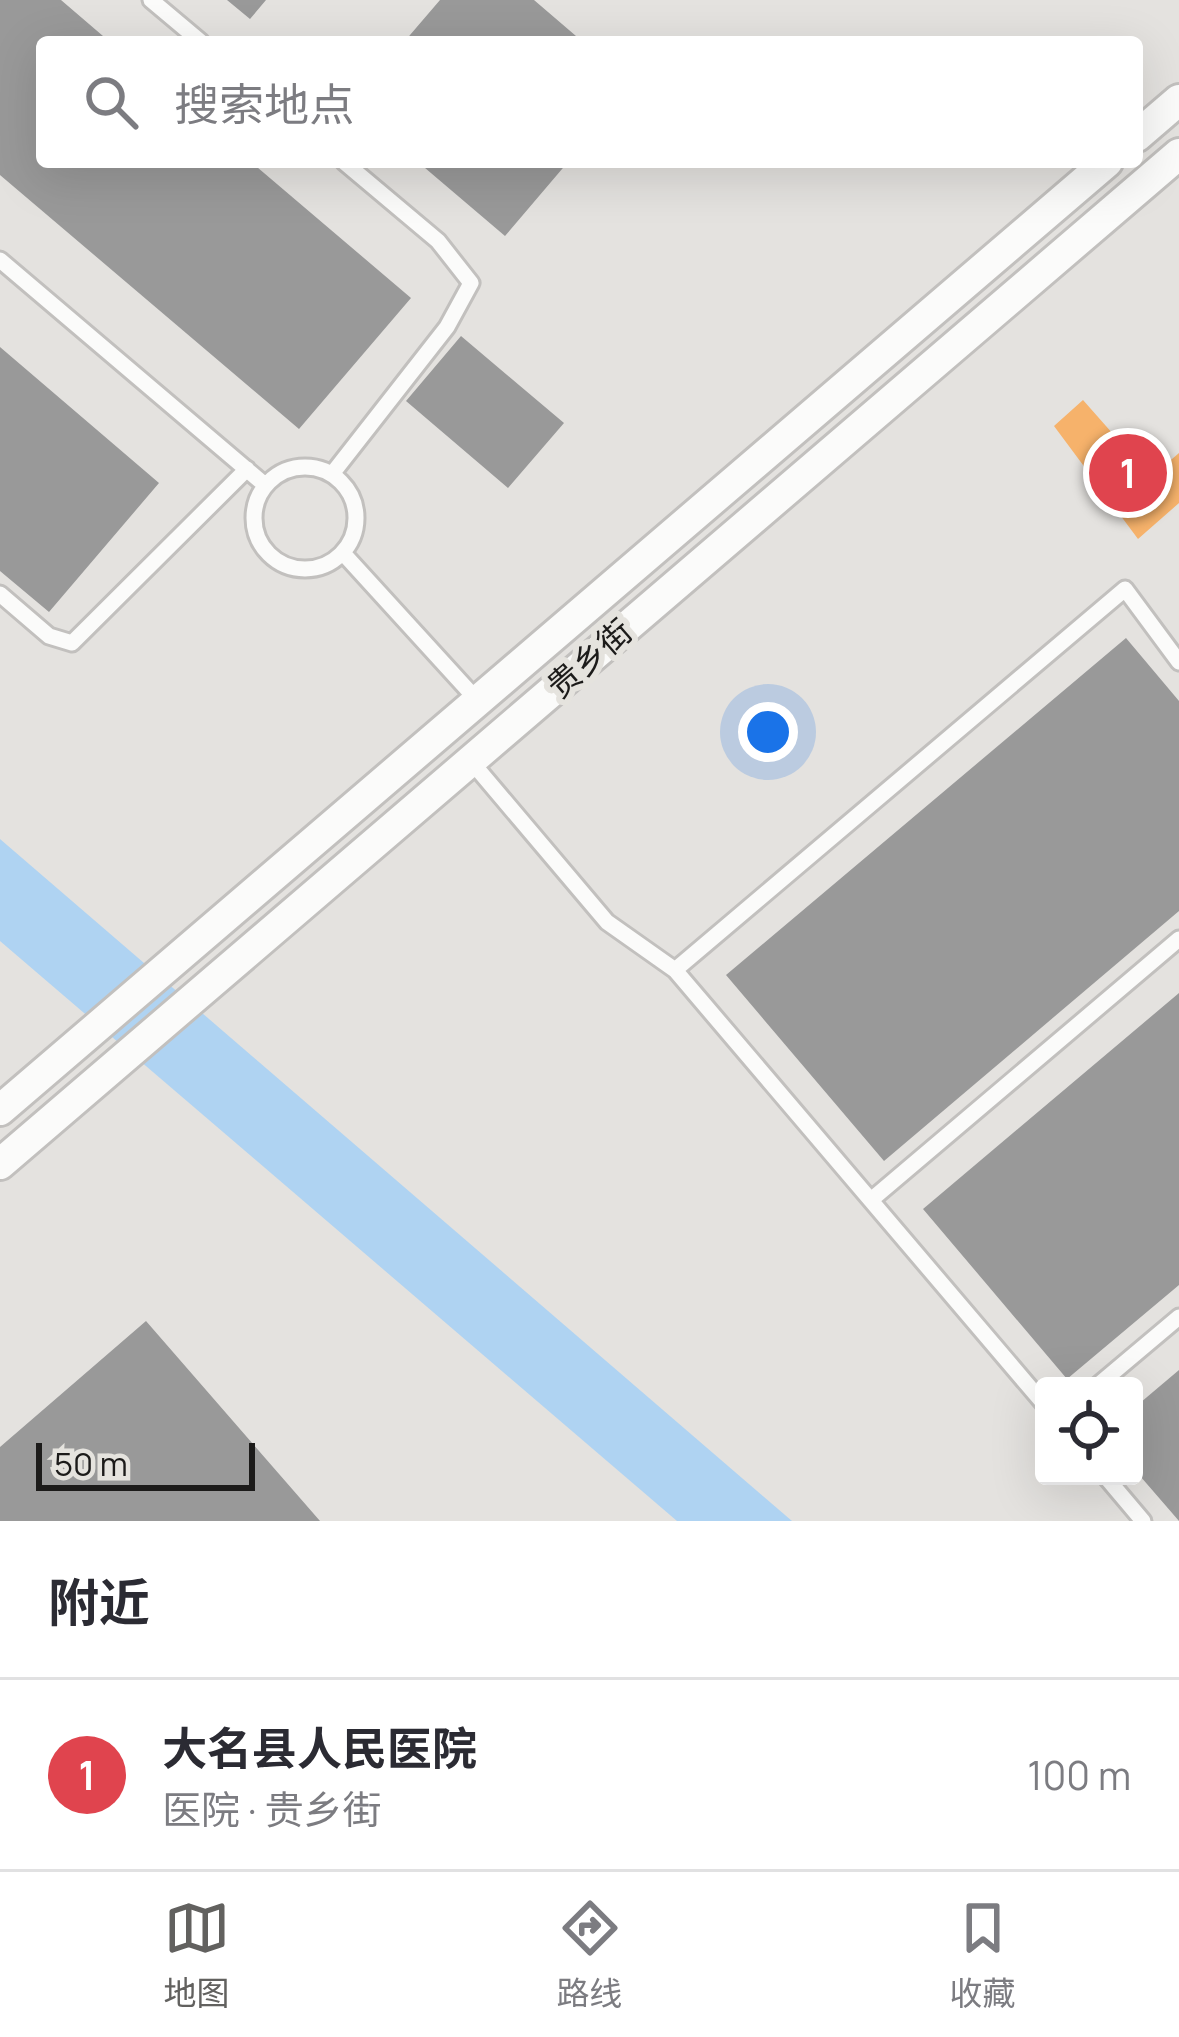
<!DOCTYPE html>
<html lang="zh">
<head>
<meta charset="utf-8">
<style>
  body { margin:0; font-family:Manrope,"Noto Sans SC",sans-serif; background:#f7f7f7; color:#2b2b33 }
  .controls { position:absolute; right:36px; bottom:36px; display:grid; overflow:hidden; border-radius:12px; box-shadow:0 12px 48px #0002 }
  .controls button { width:108px; height:108px; display:grid; place-items:center; padding:0; border:0; border-bottom:3px solid #e1e1e2; background:#fff; color:#2b2b33; font:60px sans-serif }
  .scale { position:absolute; left:36px; bottom:30px; width:219px; box-sizing:border-box; padding-left:12px; border:6px solid #1c1b1a; border-top:0; font-size:33px; line-height:42px; white-space:nowrap; color:#1c1b1a; -webkit-text-stroke:9px #e5e3de; paint-order:stroke }
  .you { position:absolute; left:768px; top:732px; width:42px; height:42px; margin:-30px; border:9px solid #fff; border-radius:50%; background:#1a73e8; box-shadow:0 0 0 18px #1a73e833 }
  .badge { display:grid; place-items:center; width:78px; height:78px; border-radius:50%; background:#62615f; color:#fff; font-size:39px; font-weight:700 }
  .pin { position:absolute; translate:-50% -50%; border:6px solid #fff; box-shadow:0 3px 12px #0006 }
  .list { margin:0; padding:0; list-style:none }
  h2 { display:flex; justify-content:space-between; align-items:center; height:156px; margin:0; padding:0 48px; font-size:51px }
  h2 small { font-size:39px; font-weight:400; color:#7c7c81 }
  .list li { display:grid; grid-template-columns:78px 1fr auto; gap:36px; align-items:center; box-sizing:border-box; height:192px; padding:0 48px; border-top:3px solid #e1e1e2 }
  .list b { display:block; font-size:45px; white-space:nowrap }
  .list p { margin:0; font-size:39px; white-space:nowrap; color:#7c7c81 }
  .list em { font-size:39px; font-style:normal; color:#7c7c81 }
  .icon { flex:none; width:66px; height:66px; fill:none; stroke:currentColor; stroke-width:2; stroke-linecap:round; stroke-linejoin:round }
  .map { position:relative; flex:none; width:1179px; height:1521px; overflow:hidden }
  .search { position:absolute; background:#fff; box-shadow:0 12px 48px #0002; left:36px; right:36px; top:36px; height:132px; display:flex; align-items:center; gap:30px; box-sizing:border-box; padding:0 42px; border-radius:12px; color:#7c7c81; font-size:45px }
  .sheet { height:348px; background:#fff }
  nav { display:flex; justify-content:space-around; align-items:center; box-sizing:border-box; height:168px; border-top:3px solid #e1e1e2; background:#fff; font-size:33px; color:#7c7c81 }
  nav a { display:grid; justify-items:center; gap:6px }
  nav .on { color:#62615f }
  .map>svg:first-child { display:block }
</style>
</head>
<body>
<div class="map">
<svg width="1179" height="1521" viewBox="0 0 1179 1521">
  <rect width="100%" height="100%" fill="#e4e2df"/>
  <path fill="#afd3f2" d="M0 839 792 1521H677L0 941Z"/>
  <path fill="#f6b26b" d="M1083 400 1151 477 1179 453V503L1138 539 1054 426Z"/>
  <path fill="#999" d="M0 0H61L110 42H42V162H251L411 298 299 429 0 175Z
    M227 0H266L250 19Z
    M440 0H534L583 42H404Z
    M418 162H568L505 236Z
    M461 336 564 423 508 488 406 401Z
    M0 347 159 483 49 612 0 571Z
    M1126 638 1179 701V911L884 1161 726 975Z
    M1179 993V1285L1067 1379 923 1209Z
    M146 1321 320 1521H0V1447Z
    M1179 1370V1521L1134 1469V1408Z"/>
  <g fill="none" stroke-linecap="round" stroke-linejoin="round">
    <defs>
      <path id="lane" d="M151 0 201 42
        M0 260 265 485
        M254 518a51 51 0 1 1 102 0a51 51 0 1 1-102 0Z
        M332 474 447 327 471 283 438 241 344 162
        M343 553 477 700
        M0 594 49 636 72 643 247 469
        M470 760 607 922 675 970
        M871 1200 1179 939
        M1097 1386 1179 1317
        M1044 1404 675 970 1125 589 1179 662
        M1105 1476 1143 1521"/>
      <path id="street" d="M1137 136 1179 100
        M0 1110 1107 162
        M0 1164 1179 154"/>
    </defs>
    <use href="#lane" stroke="#c2c0be" stroke-width="21"/>
    <use href="#street" stroke="#c2c0be" stroke-width="36"/>
    <use href="#lane" stroke="#fbfbfa" stroke-width="15"/>
    <use href="#street" stroke="#fbfbfa" stroke-width="30"/>
  </g>
  <g text-anchor="middle" dominant-baseline="central" stroke-width="12" stroke-linejoin="round" paint-order="stroke">
    <g font-size="33" fill="#1c1b1a" stroke="#e5e3de">
      <text transform="translate(589 658) rotate(-41)">贵乡街</text>
    </g>
  </g>
</svg>
<div class="controls">
<button><svg class="icon" aria-label="locate" viewBox="0 0 24 24"><circle cx="12" cy="12" r="6"/><path d="M12 2v4M12 18v4M2 12h4M18 12h4"/></svg></button>
</div>
<div class="scale">50 m</div>
<div class="you"></div>
<div class="pin badge" style="left:1128px;top:473px;background:#e0444e">1</div>
<div class="search"><svg class="icon" aria-label="search" viewBox="0 0 24 24"><circle cx="10" cy="10" r="6"/><path d="M15 15l6 6"/></svg>搜索地点</div>
</div>
<section class="sheet">
<h2>附近<small></small></h2>
<ul class="list">
<li><span class="badge" style="background:#e0444e">1</span><div><b>大名县人民医院</b><p>医院 · 贵乡街</p></div><em>100 m</em></li>
</ul>
</section>
<nav>
<a class="on"><svg class="icon" aria-label="map" viewBox="0 0 24 24"><path d="M3 6l6-2 6 2 6-2v14l-6 2-6-2-6 2zM9 4v14M15 6v14"/></svg>地图</a>
<a><svg class="icon" aria-label="directions" viewBox="0 0 24 24"><path d="M12 3l9 9-9 9-9-9zM9 14v-3h6M13 9l2 2-2 2"/></svg>路线</a>
<a><svg class="icon" aria-label="saved" viewBox="0 0 24 24"><path d="M7 4h10v16l-5-4-5 4z"/></svg>收藏</a>
</nav>
</body>
</html>
